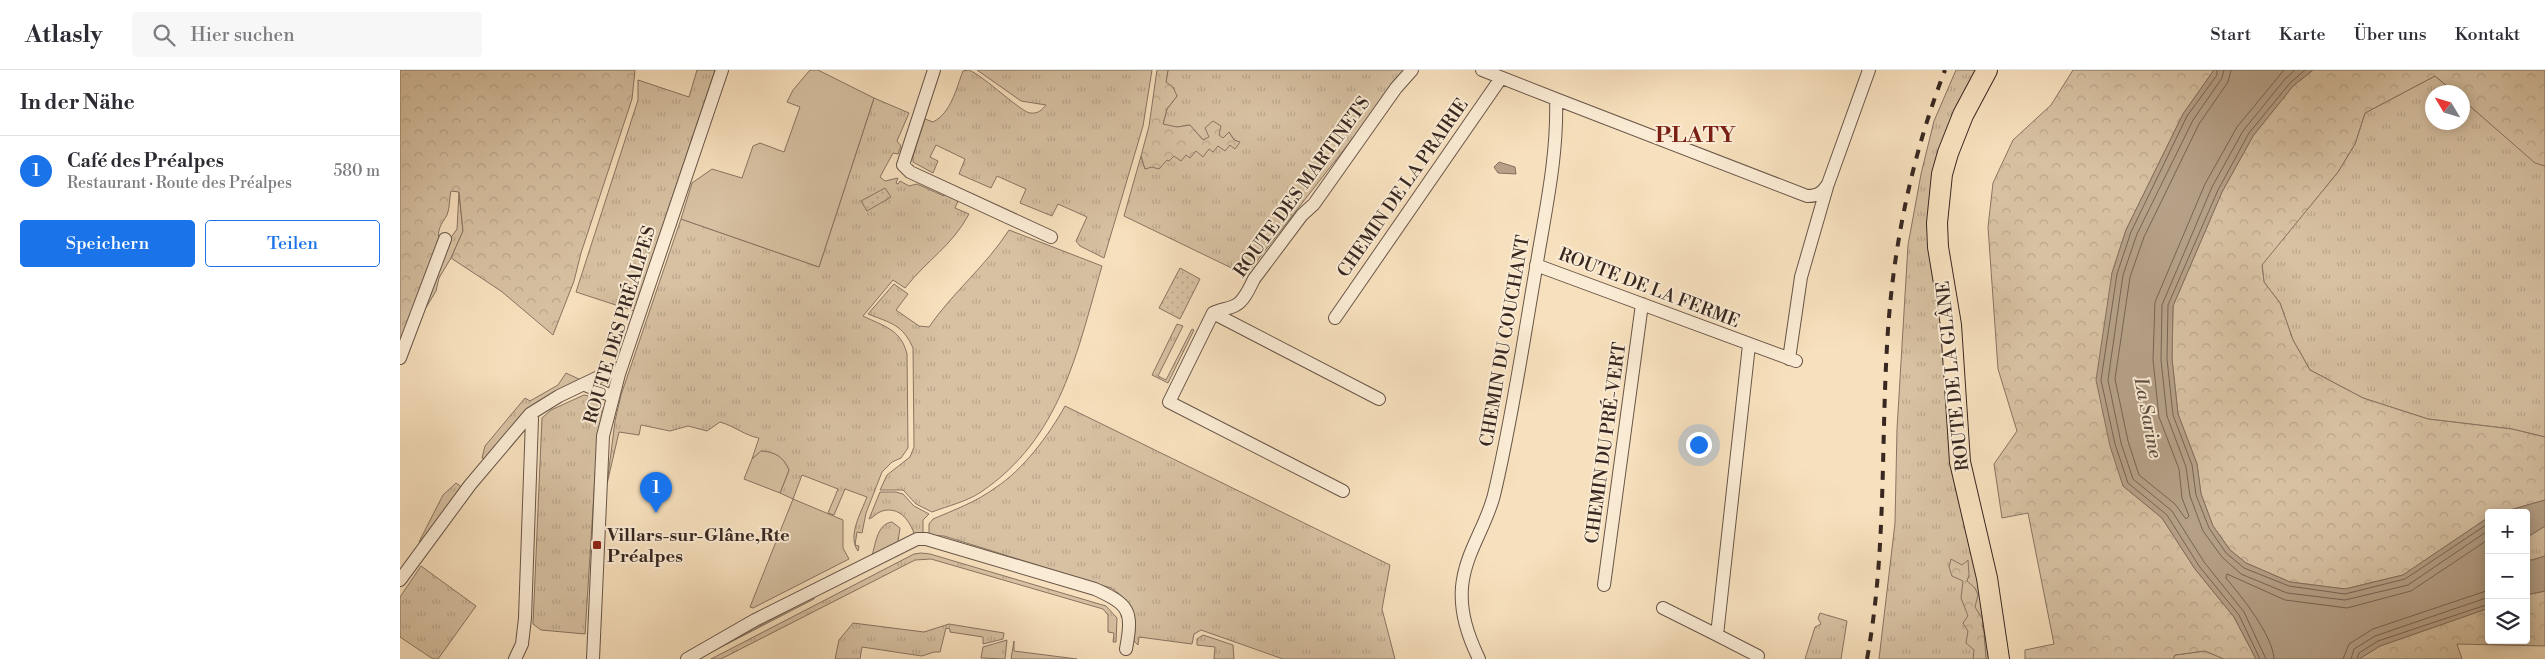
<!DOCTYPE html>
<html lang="de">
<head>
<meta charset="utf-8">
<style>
  body { margin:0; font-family:"Libre Bodoni",serif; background:#f7f7f7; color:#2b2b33 }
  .controls { position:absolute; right:15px; bottom:15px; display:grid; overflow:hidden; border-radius:5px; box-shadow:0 2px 12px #0003 }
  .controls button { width:45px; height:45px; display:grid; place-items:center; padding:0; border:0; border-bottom:1px solid #e1e1e2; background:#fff; color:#2b2b33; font:25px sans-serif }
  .compass { position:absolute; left:2025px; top:15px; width:45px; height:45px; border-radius:50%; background:#fff; box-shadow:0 2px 12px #0003; rotate:308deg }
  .you { position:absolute; left:1298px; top:374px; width:18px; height:18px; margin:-12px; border:4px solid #fff; border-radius:50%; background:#1a73e8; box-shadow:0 0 0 8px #1a73e833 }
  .badge { display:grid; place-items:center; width:32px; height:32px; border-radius:50%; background:#1a73e8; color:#fff; font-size:16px; font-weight:700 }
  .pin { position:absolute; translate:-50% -41px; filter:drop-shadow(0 1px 2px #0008) }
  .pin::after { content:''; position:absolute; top:26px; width:18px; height:15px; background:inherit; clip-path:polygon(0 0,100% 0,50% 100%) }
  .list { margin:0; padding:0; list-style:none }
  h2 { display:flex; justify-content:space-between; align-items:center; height:65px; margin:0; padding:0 20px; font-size:21px }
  h2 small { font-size:16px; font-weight:400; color:#7c7c81 }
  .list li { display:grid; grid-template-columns:32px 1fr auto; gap:15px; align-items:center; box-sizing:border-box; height:70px; padding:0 20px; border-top:1px solid #e1e1e2 }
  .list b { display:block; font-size:19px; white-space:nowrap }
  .list p { margin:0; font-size:16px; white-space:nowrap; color:#7c7c81 }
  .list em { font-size:16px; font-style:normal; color:#7c7c81 }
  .actions { display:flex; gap:10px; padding:15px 20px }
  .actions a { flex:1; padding:11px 0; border:1px solid #1a73e8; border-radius:5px; text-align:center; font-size:18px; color:#1a73e8 }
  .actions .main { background:#1a73e8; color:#fff }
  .icon { flex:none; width:28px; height:28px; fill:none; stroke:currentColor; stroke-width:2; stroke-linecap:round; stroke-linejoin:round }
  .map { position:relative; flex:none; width:2145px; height:589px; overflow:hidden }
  header { display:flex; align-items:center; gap:30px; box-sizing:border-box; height:70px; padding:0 25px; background:#fff; border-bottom:1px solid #e1e1e2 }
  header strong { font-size:24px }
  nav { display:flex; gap:28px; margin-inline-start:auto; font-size:18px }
  .search { width:350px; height:45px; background:#f7f7f7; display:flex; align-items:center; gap:12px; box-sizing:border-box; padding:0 18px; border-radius:5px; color:#7c7c81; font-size:19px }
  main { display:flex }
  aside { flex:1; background:#fff }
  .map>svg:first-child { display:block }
</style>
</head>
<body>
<header>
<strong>Atlasly</strong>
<div class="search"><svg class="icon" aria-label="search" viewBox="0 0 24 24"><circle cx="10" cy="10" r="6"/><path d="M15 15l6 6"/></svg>Hier suchen</div>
<nav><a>Start</a><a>Karte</a><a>Über uns</a><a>Kontakt</a></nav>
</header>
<main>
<aside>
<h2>In der Nähe<small></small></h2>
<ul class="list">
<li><span class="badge">1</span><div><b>Café des Préalpes</b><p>Restaurant · Route des Préalpes</p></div><em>580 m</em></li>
</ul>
<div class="actions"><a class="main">Speichern</a><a>Teilen</a></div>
</aside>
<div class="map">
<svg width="2145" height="589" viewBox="0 0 2145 589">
  <defs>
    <pattern id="grass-tufts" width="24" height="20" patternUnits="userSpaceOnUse" patternTransform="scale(1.25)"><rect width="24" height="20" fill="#d7c1a2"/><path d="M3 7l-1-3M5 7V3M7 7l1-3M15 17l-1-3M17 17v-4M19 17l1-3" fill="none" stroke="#b9a68b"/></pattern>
    <pattern id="forest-crowns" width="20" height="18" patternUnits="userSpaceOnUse" patternTransform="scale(1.25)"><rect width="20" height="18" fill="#d7c1a2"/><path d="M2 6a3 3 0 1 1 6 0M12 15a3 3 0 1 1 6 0" fill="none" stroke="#b9a68b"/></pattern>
    <pattern id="park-dots" width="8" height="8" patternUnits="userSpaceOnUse" patternTransform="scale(1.25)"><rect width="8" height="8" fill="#d7c1a2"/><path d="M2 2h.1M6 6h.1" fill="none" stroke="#b9a68b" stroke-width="1.8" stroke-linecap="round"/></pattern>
  </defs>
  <rect width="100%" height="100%" fill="#f7e0bd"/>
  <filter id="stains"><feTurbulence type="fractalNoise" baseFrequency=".004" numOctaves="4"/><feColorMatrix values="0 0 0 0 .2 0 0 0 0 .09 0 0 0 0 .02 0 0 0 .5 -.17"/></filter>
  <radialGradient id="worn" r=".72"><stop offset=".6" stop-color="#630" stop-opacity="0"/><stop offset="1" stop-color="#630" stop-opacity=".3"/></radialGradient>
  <path fill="url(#grass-tufts)" stroke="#887462" d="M297 0H315L234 241 176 222 238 30V10L289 27Z
    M569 0C585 7 621 42 630 43 638 44 642 40 646 35L621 31 577 0H752L743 56 704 188 680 176 676 171 687 147 658 134 652 146 620 133 626 119 597 106 591 118 559 104 565 89 536 75 530 87 538 91 533 103 513 92V86L525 49 533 52C551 43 556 19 563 1Z
    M768 0H1006L846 205 724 146 741 86 745 99 774 85 839 72 834 70 829 62 823 69 819 65 803 70 790 55C780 57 772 59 763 54L767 39 777 26 766 12Z
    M1556 0H1578L1534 106 1575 487 1592 589H1479L1495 453 1497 359 1508 175 1521 104 1534 51Z
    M2035 6 2054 22H2032V52H2062L2063 30 2135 92 2145 96V367L2112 359 2028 349 1963 328 1910 300 1893 270 1880 233 1864 212 1862 194 1938 102 1955 74 1965 43Z
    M474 28 509 43 497 71 501 76 498 84 493 83 480 107 485 111 498 108 496 113 498 114 500 111 509 116 517 114 544 126 546 121 559 129 555 138 569 144C552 176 527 190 505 218L493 210 463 246C483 256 501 259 507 284L508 378 501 388 492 392 482 402 466 443 462 463 457 462 455 475 459 476 458 481C447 466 461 443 467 427L445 419 434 445 428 443 438 419 402 405 393 429 380 423 389 400C383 387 376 383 362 381L352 389 359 368C346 366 334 356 320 352L307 361 288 356 270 361 241 355 239 365 219 362 207 414 215 351 221 325 281 149 419 197Z
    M59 122 63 161 51 188 39 208 36 221 24 241 48 172 57 159Z
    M609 160 702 196C677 282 661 368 581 422 568 431 548 436 532 442L516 434 503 420H480L487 405 510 387 514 377 513 278C503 255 491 253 468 244L494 214 508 224 496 240 519 256 529 257C553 222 586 196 609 160Z
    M777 254 783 256 758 306 766 310 792 259 794 260 768 313 752 305Z
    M166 303 181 310 123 343 85 389 82 388 85 376 125 328 130 331 158 315Z
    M184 325 194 327 201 333 204 341 197 375 185 564 141 560 133 554 142 348 151 340Z
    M665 336 990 495 982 539 995 589H883L801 560 794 564 792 574 739 567 738 575 734 571C737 547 732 531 711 518L544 466 529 465V454L533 449C554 440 576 432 595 418 623 400 649 365 665 336Z
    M56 413 63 418 21 473 19 472 43 425Z
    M480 422H496L503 424 514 436 529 444 523 450V465L515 466C510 451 500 436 482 441 476 443 473 448 469 449Z
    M492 452 500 458 498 472 472 485C476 473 477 454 492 452Z
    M2145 456V486L2132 490H2126V468Z
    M521 483 530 484 706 536 717 548 716 572H713L714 563 708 562V545L703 539 531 489 515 490 321 589H311L514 484Z
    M21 496 76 536 38 589H33L0 567V527Z
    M414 527V529L298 589Z
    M1420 543 1447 551 1441 589H1405L1415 557 1421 554 1418 548Z
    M453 553 524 562 549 554 604 563 603 569 583 574V567L550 562V559L546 558 540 582H534L522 586 462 577 460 589H435L439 570Z
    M803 565 833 575 834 589H814L815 577 797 575V569Z
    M607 570 605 589 581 588 583 577Z
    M614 571V581L677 589H611Z
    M1805 581 1824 589H1773L1775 585Z"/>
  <path fill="url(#forest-crowns)" stroke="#887462" d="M0 0H235L232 29 181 183 174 211 153 265 101 221 51 188 63 161 59 122 51 121C49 128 50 139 47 145 41 155 37 159 39 171L0 274Z
    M757 0H768L766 12 773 17 777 26 767 39 763 54 777 57 790 55 803 70 809 67 805 58 813 51 821 56 819 65 823 68 829 62 834 70 840 72 835 79 830 75 825 81 818 76 813 82 809 79 803 87 796 81 790 88 786 85 781 91 774 86 769 91 767 90 759 99 752 97 745 99 741 86 749 56Z
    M1673 0H1814L1783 44 1726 160 1712 203 1723 416 1762 448 1795 499 1834 547 1856 589H1824L1805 581 1775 585 1773 589H1625V580L1654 574 1628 443 1602 448 1594 394 1617 361 1598 299 1588 157 1593 113 1613 70 1651 35Z
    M1913 0H2145V96L2135 93 2063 30 2062 22H2054L2035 6 1965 43 1955 74 1938 102 1862 195 1864 212 1880 233 1893 270 1910 300 1963 328 2028 349 2112 359 2145 367V430L2100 443H2089V447L2003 505 1945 519 1890 512 1846 493 1830 480 1813 456 1801 424 1797 394 1778 344 1772 289 1773 236 1822 122 1853 66 1893 16Z
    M1551 489 1562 495 1568 490 1569 505 1567 511 1575 518 1578 525 1575 537 1583 550 1582 555 1584 562 1586 589H1573L1574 580 1566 573 1568 561 1563 553 1568 546 1561 528 1563 511 1552 506 1549 497Z
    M2145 521V576L2057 574 2062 589H1959L1980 576 2089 538V570H2126V525Z"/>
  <path fill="url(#park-dots)" stroke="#887462" d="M485 118 491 127 467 141 461 131Z
    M780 198 800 209 780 249 759 238Z"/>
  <path fill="#d7c1a2" stroke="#887462" d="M410 0H418L474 28 419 197 281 149 292 113 312 99 342 108 353 76 360 73 384 82 400 37 387 32 393 20Z
    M361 381C376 382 383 387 389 400L380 423 344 409 352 389Z
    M393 429 443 450V478L449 489 353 538 350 537Z"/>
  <path fill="#b6a188" stroke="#84705f" d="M1814 0H1913L1893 16 1853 66 1822 122 1773 236 1772 289 1778 344 1797 394 1801 424 1813 456 1830 480 1846 493 1890 512 1945 519 2003 505 2089 447V538L1980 576 1959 589H1856L1834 547 1795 499 1762 448 1723 416 1710 376 1696 310 1712 203 1726 160 1783 44Z
    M1099 92 1115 97 1116 104 1098 103 1094 97Z
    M2145 430V456L2126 468V443H2100Z
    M2145 486V521L2126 525V490H2132Z"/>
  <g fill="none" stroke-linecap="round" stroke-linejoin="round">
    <path stroke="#776454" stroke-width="1" d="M1817 0V5L1787 46 1731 162 1717 204 1701 310 1715 374 1728 413 1767 445 1799 496 1839 545 1860 589
      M1824 0 1822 8 1793 50 1737 164 1723 205 1708 310 1721 373 1733 409 1772 441 1804 492 1844 542 1866 589
      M1831 0 1828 12 1799 54 1744 167 1730 207 1715 309 1728 371 1739 405 1775 434 1786 449 1789 446 1782 428 1779 399 1759 347 1753 290 1755 232 1805 114 1837 57 1884 0
      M1895 0 1885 9 1843 61 1812 117 1762 235 1761 290 1767 346 1786 397 1790 426 1803 461 1822 487 1841 504 1887 523 1945 530 2008 515 2089 460
      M1905 0 1890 13 1849 63 1818 120 1768 235 1767 289 1773 345 1792 395 1796 425 1809 458 1826 483 1844 498 1889 516 1945 524 2005 509 2089 453
      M1874 589C1873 565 1841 526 1826 508L1827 504 1885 530 1947 538 2011 521 2089 469
      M1943 589 1949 574 1973 559 2089 520
      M1951 589 1954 579 1975 566 2089 527
      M1957 589 1959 583 1978 571 2089 534"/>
    <defs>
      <path id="street" d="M534 0 503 95 510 102 651 167
        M1156 29 1407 126C1418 126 1422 123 1428 114L1469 0
        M1136 195 1396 291
        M813 243 979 329
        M935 248 1101 8
        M0 288 45 169
        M1389 289 1401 207 1427 117
        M185 315 212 326
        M943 421 769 332 813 243C821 239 829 239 836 235 844 231 850 217 854 209L902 145 914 134 996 18 1012 0
        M0 510 70 415 130 344 159 326 209 302 219 304
        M1204 515 1242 234
        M1263 538 1317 565 1349 275
        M1317 565 1358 586
        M115 589 122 574 125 548 132 349 130 344
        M193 589 203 366 219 304 322 0
        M287 589 355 550 517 469H526L695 519C730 535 733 541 726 579
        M1079 589C1068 566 1060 543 1062 517 1065 483 1086 457 1094 425 1112 350 1123 273 1136 198 1145 142 1158 86 1156 29L1082 0"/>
      <path id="primary" d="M1587 0 1563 45 1548 83 1542 104 1537 153 1538 177 1551 255 1560 392 1587 508 1599 589"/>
    </defs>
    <use href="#street" stroke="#685548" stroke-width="14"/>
    <use href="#primary" stroke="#382721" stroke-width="22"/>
    <use href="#street" stroke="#faebd4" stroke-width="12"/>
    <use href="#primary" stroke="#f7e0bd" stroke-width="20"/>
    <path stroke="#382721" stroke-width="4" stroke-dasharray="9 9" stroke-linecap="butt" d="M1467 589C1486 486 1481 381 1487 276 1492 181 1511 88 1545 0"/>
  </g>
  <rect fill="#8f2418" stroke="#faebd4" stroke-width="2" x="192" y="470" width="10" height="10" rx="2.5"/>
  <g text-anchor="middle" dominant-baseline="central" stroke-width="4" stroke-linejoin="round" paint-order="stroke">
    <g font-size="18" fill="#382721" stroke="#faebd4">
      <text transform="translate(902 117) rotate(-54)">ROUTE DES MARTINETS</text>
      <text transform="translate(1003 118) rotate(-55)">CHEMIN DE LA PRAIRIE</text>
      <text transform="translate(1249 218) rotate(21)">ROUTE DE LA FERME</text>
      <text transform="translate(220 255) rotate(-73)">ROUTE DES PRÉALPES</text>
      <text transform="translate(1105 271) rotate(-80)">CHEMIN DU COUCHANT</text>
      <text transform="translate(1553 306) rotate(-96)">ROUTE DE LA GLÂNE</text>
      <text transform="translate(1206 373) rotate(-82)">CHEMIN DU PRÉ-VERT</text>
    </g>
    <g font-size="18" font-weight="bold" fill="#382721" stroke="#faebd4" text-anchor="start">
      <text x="207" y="465">Villars-sur-Glâne,Rte<tspan x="207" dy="21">Préalpes</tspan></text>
    </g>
    <g font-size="19" font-style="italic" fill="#5e4c40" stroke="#faebd4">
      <text transform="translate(1748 348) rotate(79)">La Sarine</text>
    </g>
    <g font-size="22" font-weight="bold" letter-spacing="1" fill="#7a1f14" stroke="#faebd4">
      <text x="1296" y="65">PLATY</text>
    </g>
  </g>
  <rect width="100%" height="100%" filter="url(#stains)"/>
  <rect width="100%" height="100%" fill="url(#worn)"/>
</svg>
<div class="controls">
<button>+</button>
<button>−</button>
<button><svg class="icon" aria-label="layers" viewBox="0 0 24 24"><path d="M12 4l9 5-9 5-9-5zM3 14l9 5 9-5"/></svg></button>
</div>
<svg class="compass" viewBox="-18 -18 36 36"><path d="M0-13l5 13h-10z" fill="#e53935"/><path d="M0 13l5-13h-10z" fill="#7c7c81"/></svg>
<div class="you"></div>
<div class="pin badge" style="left:256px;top:443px">1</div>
</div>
</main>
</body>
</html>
